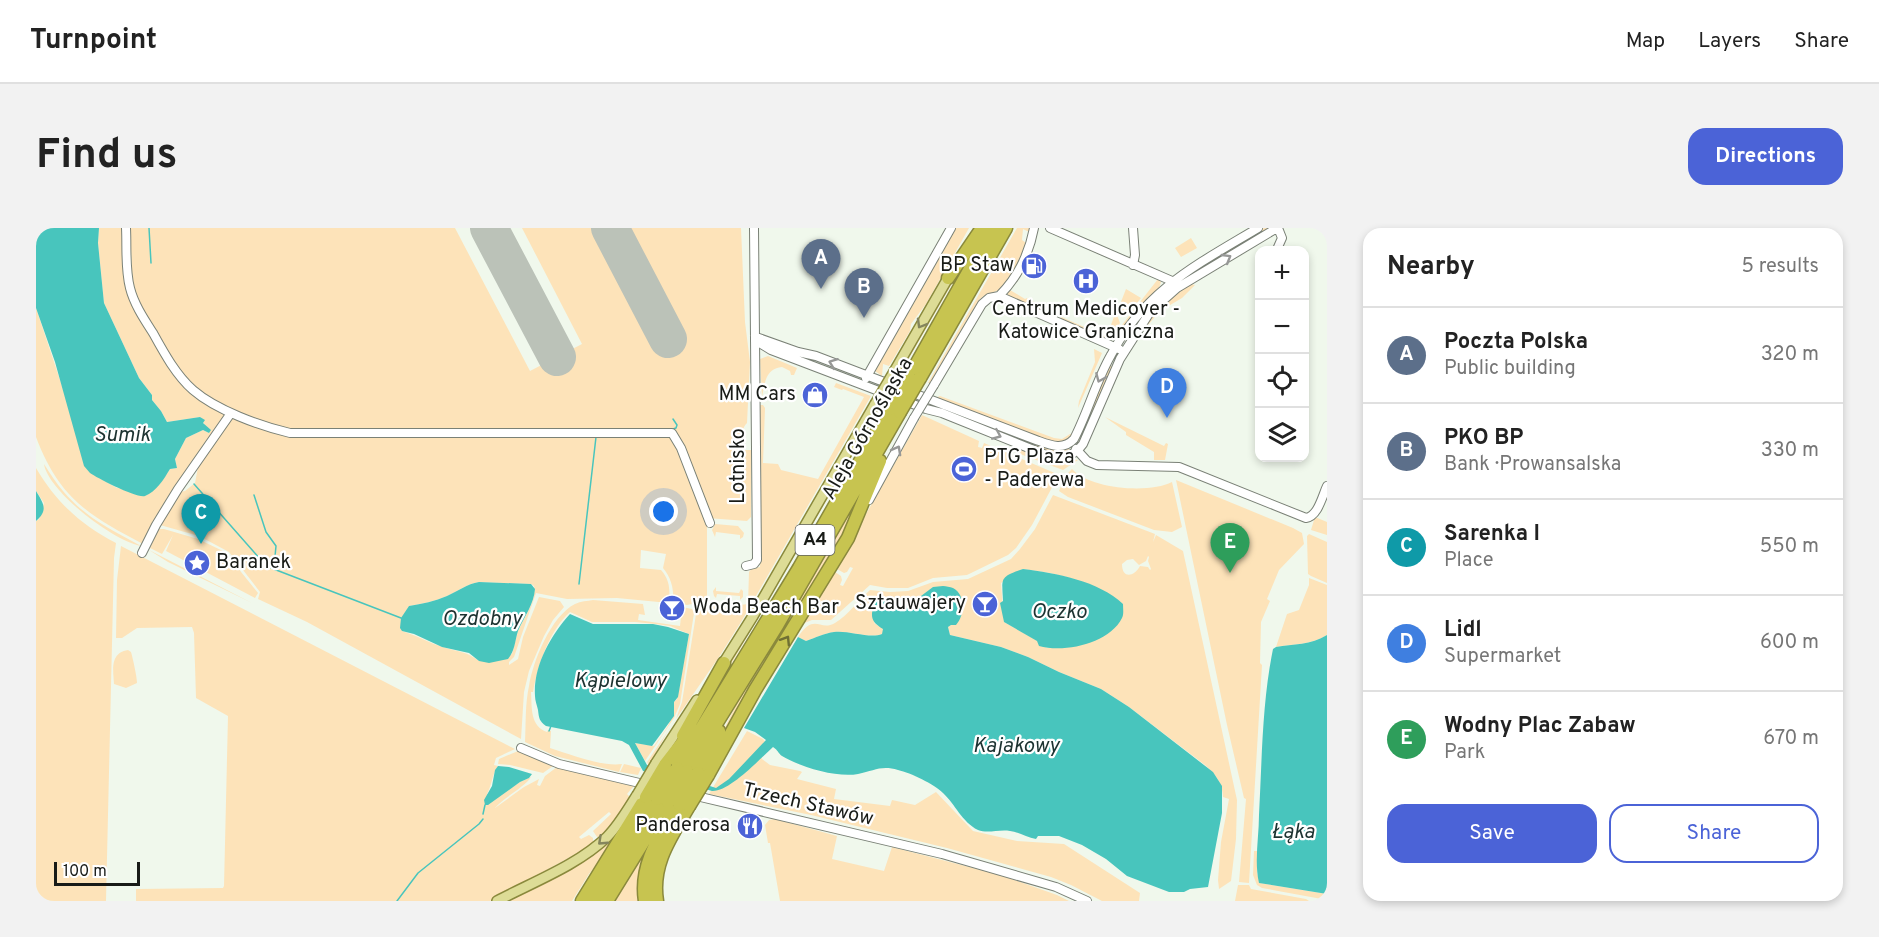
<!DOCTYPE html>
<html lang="en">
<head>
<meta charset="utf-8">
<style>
  body { margin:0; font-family:Overpass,sans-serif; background:#f2f2f2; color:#222 }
  .controls { position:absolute; right:18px; top:18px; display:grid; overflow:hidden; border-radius:12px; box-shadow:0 3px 9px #0003 }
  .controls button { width:54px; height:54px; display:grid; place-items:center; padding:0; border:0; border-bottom:2px solid #e0e0e0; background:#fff; color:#222; font:30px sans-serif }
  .scale { position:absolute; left:18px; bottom:15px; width:86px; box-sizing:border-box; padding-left:6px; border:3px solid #181b17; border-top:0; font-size:16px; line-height:21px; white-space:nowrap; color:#181b17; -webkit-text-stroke:4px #fff; paint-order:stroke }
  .you { position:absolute; left:628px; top:284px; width:21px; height:21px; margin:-15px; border:4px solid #fff; border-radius:50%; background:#1a73e8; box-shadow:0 0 0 9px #1a73e833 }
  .badge { display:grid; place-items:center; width:39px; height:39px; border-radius:50%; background:#4b63d7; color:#fff; font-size:20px; font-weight:700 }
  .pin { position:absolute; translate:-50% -50px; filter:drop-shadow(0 2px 3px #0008) }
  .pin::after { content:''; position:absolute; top:32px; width:21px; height:18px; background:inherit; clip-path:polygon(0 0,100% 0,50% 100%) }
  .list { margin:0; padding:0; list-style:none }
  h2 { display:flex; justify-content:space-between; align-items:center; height:78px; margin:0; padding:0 24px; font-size:26px }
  h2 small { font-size:20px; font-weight:400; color:#767676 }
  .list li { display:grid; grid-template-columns:39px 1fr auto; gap:18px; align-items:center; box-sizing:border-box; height:96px; padding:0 24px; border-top:2px solid #e0e0e0 }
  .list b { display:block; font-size:22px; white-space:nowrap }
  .list p { margin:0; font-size:20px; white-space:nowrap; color:#767676 }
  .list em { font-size:20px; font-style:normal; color:#767676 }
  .actions { display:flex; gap:12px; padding:18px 24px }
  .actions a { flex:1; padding:14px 0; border:2px solid #4b63d7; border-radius:18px; text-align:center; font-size:21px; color:#4b63d7 }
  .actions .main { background:#4b63d7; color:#fff }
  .icon { flex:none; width:33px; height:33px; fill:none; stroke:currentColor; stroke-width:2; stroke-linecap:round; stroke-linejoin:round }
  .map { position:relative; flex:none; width:1291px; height:673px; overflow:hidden; border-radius:18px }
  header { display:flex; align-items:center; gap:36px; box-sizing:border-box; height:84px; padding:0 30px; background:#fff; border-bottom:2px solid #e0e0e0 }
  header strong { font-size:28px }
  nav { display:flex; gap:33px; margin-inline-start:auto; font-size:21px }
  .intro { display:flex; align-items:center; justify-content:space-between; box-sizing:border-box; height:144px; padding:0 36px }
  h1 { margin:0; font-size:42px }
  .button { padding:15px 27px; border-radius:18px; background:#4b63d7; color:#fff; font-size:21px; font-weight:700 }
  main { display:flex; gap:36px; padding:0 36px }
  aside { flex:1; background:#fff; border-radius:18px; box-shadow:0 3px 9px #0003 }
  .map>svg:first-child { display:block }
</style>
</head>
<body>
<header>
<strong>Turnpoint</strong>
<nav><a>Map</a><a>Layers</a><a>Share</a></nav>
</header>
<div class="intro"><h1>Find us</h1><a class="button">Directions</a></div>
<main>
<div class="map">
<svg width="1291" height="673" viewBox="0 0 1291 673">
  <rect width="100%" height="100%" fill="#f0f8ec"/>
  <path fill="#fde3b9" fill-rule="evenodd" d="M63 0H90L91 54 142 147 189 184 190 187 107 316C52 287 23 270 0 209V80L55 245 81 260 123 257 134 241 141 240 139 231 150 210 167 202 173 205 167 194 168 192 164 189 131 194 125 183 116 172V167L103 150 68 75 62 15Z
    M94 0H419L494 143 546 116 486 0H558L621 121 646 108 589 0H705L709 94 714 134 711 195C706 199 708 206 702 211L704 216V222H715V289L711 293 671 290V373L651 377 637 375C638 362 636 351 627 340L630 326 605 322 604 340 625 342C634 352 634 362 633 375L581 370 531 371 500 365 478 429 473 434V437L482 431 487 409 503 369 524 373 528 379 517 392 508 408 493 443 488 464 485 511 271 394 222 371 224 364 193 324 163 308 124 297 144 264 149 263 159 255 163 234 198 188 170 169 148 149 118 105 97 62ZM443 354 495 356 498 358C501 373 488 389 482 403 480 410 478 419 476 426L443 433C430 423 422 424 407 419 393 415 380 407 366 403L373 378C386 376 399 373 411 368 422 363 431 356 443 354Z
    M918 0H933L890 76 875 96 874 103 853 138 847 136 846 148 839 143V140Z
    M981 0H994L993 4 987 1 986 12 990 15 989 23 968 60C959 65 950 64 943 72L895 155H892Z
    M1228 0H1235L1169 40 1167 37Z
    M1155 10 1161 20 1145 29 1139 20Z
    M940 14 865 144 862 142 918 46Z
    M1122 51 1125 54 1123 60 1105 78 1089 99 1086 97Z
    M1155 56 1159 57 1146 70 1124 83 1101 110C1116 88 1132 70 1155 56Z
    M1090 61 1105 70 1093 85 1081 84Z
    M974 62 989 71 991 70 992 72 994 74 995 72 1010 82 1014 76 1018 79 1014 84H1008L972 68 971 63Z
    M1079 86 1081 87 1084 95 1075 109H1071L1069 111 1027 92 1023 88 1069 108 1072 105Z
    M1058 121 1066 125 1042 180 1043 173 1059 134Z
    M732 128 761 140 758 147H755L754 143 746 139C729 141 729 155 726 169L724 131Z
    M1074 136 1076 139 1047 207 1044 206Z
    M800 155 835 168 705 394 683 429 633 501 613 537 611 534 640 491 646 474 661 380 676 378 680 375V379L703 381 704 377 712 376 713 344 716 340 724 339 722 235 724 177H727L729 180 727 235 742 236 745 242 782 251 828 169 807 161 806 162 798 159Z
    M904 168 1018 210 1026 211 1034 206H1036C1029 216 1021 215 1010 213L899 170Z
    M894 175 1017 222 1033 221 1035 223 1019 227 920 187 892 178Z
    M842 179 844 180 738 363 691 443 666 480Z
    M886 187 943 213 942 219 946 220 948 215 1021 246V250L996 297 980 320 972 327 931 347 897 350 872 360H851L834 357 795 392H776L766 396 795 345 799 344 805 348 806 352 804 357 807 358 817 340 814 339 811 344 808 345 801 341 799 337 821 302Z
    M1069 189 1128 218 1130 215 1132 216 1129 232H1118V224L1090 207V204Z
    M977 220 1025 233 1036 231 1042 232 1027 242 976 223Z
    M8 236C36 282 59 293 105 318 77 313 12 263 8 236Z
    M0 240C20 274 45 297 80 315L78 330 70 673H0V293L3 291 8 275 0 263Z
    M1036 241C1054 261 1113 266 1136 254L1146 299 1136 304 1118 302 1032 269 1023 263 1030 247Z
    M832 252C808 309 775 361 743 414 725 443 708 477 687 503L703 471 765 368Z
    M1140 252 1257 300 1266 305 1268 316 1243 342 1231 371 1234 373 1225 394 1224 435 1226 437 1213 655 1203 654 1210 571 1208 570 1191 497Z
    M1017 267 1119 306 1117 314 1120 307 1147 323 1201 572 1200 611 1195 653 1183 661 1182 652 1185 614 1193 571 1187 569C1186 554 1180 547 1169 537L1093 479 1065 461 1023 444 992 429 965 419 914 407 912 399 915 397 881 371H861L838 395 848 401 846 406C834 411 812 402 798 404 789 405 779 410 770 413L762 409C779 384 783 404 799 395 812 387 823 372 834 362L854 364 872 363 897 354 932 351 975 331 984 321 999 301ZM1112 328 1113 329 1112 333 1115 341 1114 342 1112 339 1104 338C1098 349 1086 351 1086 336L1091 332 1097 331 1103 337 1110 333ZM987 341C1010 344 1036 348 1056 359L1020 420H1011L1002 413 968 394 965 355Z
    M1279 289 1291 294V307L1275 302Z
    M679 296 702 298 708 305 707 309 704 311V307L680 304 679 309 676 302Z
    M122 301H128L162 311 189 324 222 365 219 370 130 323 137 307 126 326 114 320Z
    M1273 306 1291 314V355L1275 348 1272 346 1271 308Z
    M85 318 479 521 460 530 458 537 462 538C456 546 456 557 451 566L475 560 484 554 495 549C490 558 467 570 459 580L488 559 503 551 501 557 504 558 509 548 521 539 598 558 591 566 594 569C587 580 575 606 561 609L557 603 575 586 573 584 543 609 545 611 553 607 557 610V615L549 621 454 673H100V661L187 660 188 658 192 488 160 470 158 405 156 399 101 400 86 410H80L81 352Z
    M113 322 216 375 132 334Z
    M1273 350 1291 357V407C1275 417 1257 416 1240 419L1251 386 1263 382 1273 357Z
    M680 359V363L703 365 705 361 707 363V369L704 372V368L681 366 680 370 678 368 677 363Z
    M557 372 607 376 609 387 603 386 602 392 644 398 646 379 656 381 658 385 644 476 638 490 609 533 599 515 618 518C628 504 639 492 638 474L641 471 653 406 634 398 620 396 599 394H556L534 384C513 403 502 437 497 464H495C496 480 494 498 511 504L512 502 515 503 514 520C533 526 566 539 586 536L583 544 519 528 489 514C490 495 489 476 493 458 497 433 515 388 539 376 545 373 551 373 557 372Z
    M92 422 95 424C97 431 101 449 101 455L90 460 78 456C77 441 74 425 92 422Z
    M711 503 727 511 730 515 722 523 726 531 734 537 764 543 766 544 761 551 800 561 798 571 854 578 856 572 879 577 900 564 937 603 981 613 1028 616 1104 665 1103 673H1066L1035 657 1015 649 911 620 775 587 673 566Z
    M482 523 517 538 507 545 474 537 462 536 463 531Z
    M588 536 605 540 602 547 584 544Z
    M638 576 606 640H603L602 673H578Z
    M739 591 801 608 796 631 848 643 856 619 964 647 1021 667 1033 673H744L734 615H732L729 597 733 592Z
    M588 595 565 631 553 646 536 673H469L516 649Z
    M1218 623H1222L1221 645 1224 655 1291 666V672L1226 660 1221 657 1217 647Z
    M1202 657H1213L1215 661 1270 671 1273 673H1199Z"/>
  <path fill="#48c5bd" d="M0 0H63L62 15 68 75 103 150 116 167V172L125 183 131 194 164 189 169 192 167 195 175 202 173 205 167 202 150 210 139 231 141 240 134 241C128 251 120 264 109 268 102 271 61 250 54 245 52 243 50 240 48 238L19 134 0 80Z
    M0 263C7 275 13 282 0 293Z
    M987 341C1020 345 1063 353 1087 376 1087 381 1088 386 1086 390 1073 416 1028 425 1003 418L1001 413 968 394 964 375 967 373C966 350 963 349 987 341Z
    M443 354 495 356 499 361C498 376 488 389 482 403 479 412 479 423 472 431L453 435 443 433 433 425 406 419 378 406 366 403 364 400 365 390 373 378C386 376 399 373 411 368 422 363 431 356 443 354Z
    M907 358C910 358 914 359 917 360 930 367 929 387 920 397H915L912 399 914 407 965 419 992 429 1023 444 1065 461 1093 479 1177 544 1186 558V585L1172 659 1154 661 1148 664H1133L1091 648 1070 631 1046 617 1023 608H1002L1000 611C991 610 983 604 974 603 963 601 952 606 942 602 926 594 919 576 907 565 898 556 875 545 862 542 845 537 838 543 822 546 801 550 764 539 746 528 742 525 742 522 737 519 724 531 693 564 676 563L607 543 593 517 586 513 510 498C503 493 503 490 502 482 501 477 499 473 499 468 497 438 515 407 534 386L557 396H617L632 399 653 406 642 469 638 474V488L616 518 599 515 611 537 680 560 693 551 730 512 719 504 708 500 762 409 770 413C779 410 789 405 798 404 812 402 834 411 846 406L847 401C831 391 836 386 840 369L881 371 897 359Z
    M1291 407V666L1223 655C1218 633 1223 609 1223 587 1226 532 1226 475 1237 421L1240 419C1257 416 1275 417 1291 407Z
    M462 538 473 539 496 546 493 550 484 554 452 577H449L448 572 456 558 459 542Z"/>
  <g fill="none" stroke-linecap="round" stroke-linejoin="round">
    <path stroke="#48c5bd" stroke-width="1.5" d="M113 0 115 35
      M637 191 641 197 640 200 637 201
      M158 256 225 332 235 340 365 390
      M218 267 230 304 240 318 238 339
      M543 356 560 209
      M513 503 515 498
      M447 586 449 577
      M361 673 382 645 443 596 447 591"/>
    <path stroke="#bbc2b8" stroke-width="38" d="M453 0 521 129
      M574 0 632 111"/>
    <defs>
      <path id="minor" d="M90 0C91 20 89 41 94 60 98 76 108 91 117 105 128 125 140 147 157 162 180 182 224 198 254 205H636L645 220 674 295
        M1014 0 1136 53 1138 56
        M1097 0 1099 27 1097 37
        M1242 0 1246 10 1242 19
        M963 68C982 49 993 26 998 0
        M719 108 722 114 735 122 890 181 906 185 1015 229C1028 231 1039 227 1047 216L1084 131 1114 84 1141 60 1241 0
        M720 109 762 124 780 128 1000 212C1014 217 1027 223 1038 211 1052 184 1060 153 1075 127 1109 62 1162 36 1222 0
        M830 150 915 0
        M898 157 946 76 953 70 963 68 1083 121
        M1040 221 1051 233 1061 237 1143 239 1270 290C1282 288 1286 269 1291 258
        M833 272 878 190
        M106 325 120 297 142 261 195 185
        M710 338 718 336 721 332 718 0
        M485 520 523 536 612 557
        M656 567 906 626 1020 659 1051 673"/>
      <path id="major" d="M859 142 912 50
        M685 439 717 388 839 176
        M620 535 661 472
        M461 673C497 654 542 637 571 609 583 597 592 581 601 567"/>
      <path id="highway" d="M912 50 946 0
        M873 149 957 0
        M884 150 970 0
        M647 508 688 435
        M629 537 656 502
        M641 540 763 340 854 181
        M651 543 742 396 864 184
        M662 545 683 503
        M672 547 719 462 812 310 844 233
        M546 673 610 569
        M559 673 621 571
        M571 673 632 574
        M609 673C603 635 625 607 643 576
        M621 673C615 636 635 609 653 578"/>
    </defs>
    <use href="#minor" stroke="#7a8176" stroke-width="10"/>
    <use href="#major" stroke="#8a893c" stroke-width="12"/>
    <use href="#highway" stroke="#8a893c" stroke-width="15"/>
    <use href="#minor" stroke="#fff" stroke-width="8"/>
    <use href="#major" stroke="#dddc96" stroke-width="9"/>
    <use href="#highway" stroke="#c7c450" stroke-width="12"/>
    <defs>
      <path id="minor-bridge" d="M878 190 898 157"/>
      <path id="major-bridge" d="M839 176 859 142
        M601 567 620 535"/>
      <path id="highway-bridge" d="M854 181 873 149
        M864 184 884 150
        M610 569 629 537
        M621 571 641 540
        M632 574 651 543
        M643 576 662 545
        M653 578 672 547"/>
    </defs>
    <use href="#minor-bridge" stroke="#7a8176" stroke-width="10" stroke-linecap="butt"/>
    <use href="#major-bridge" stroke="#8a893c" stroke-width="12" stroke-linecap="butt"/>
    <use href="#highway-bridge" stroke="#8a893c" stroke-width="15" stroke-linecap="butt"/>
    <use href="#minor-bridge" stroke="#fff" stroke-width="8"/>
    <use href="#major-bridge" stroke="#dddc96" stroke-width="9"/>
    <use href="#highway-bridge" stroke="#c7c450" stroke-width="12"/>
  </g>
  <defs><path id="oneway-chevron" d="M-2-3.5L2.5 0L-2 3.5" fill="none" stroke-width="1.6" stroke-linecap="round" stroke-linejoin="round" transform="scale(1.5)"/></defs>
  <g stroke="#979897">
    <use href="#oneway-chevron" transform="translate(1191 30) rotate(-31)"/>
    <use href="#oneway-chevron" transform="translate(797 135) rotate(-159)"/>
    <use href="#oneway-chevron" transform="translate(1064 150) rotate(113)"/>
    <use href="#oneway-chevron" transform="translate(961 207) rotate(23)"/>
    <use href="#oneway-chevron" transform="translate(861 222) rotate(-61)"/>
  </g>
  <g stroke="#84855d">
    <use href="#oneway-chevron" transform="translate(885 96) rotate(120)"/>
    <use href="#oneway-chevron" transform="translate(566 613) rotate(137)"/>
  </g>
  <use stroke="#707034" href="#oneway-chevron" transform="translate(750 412) rotate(-58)"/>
  <defs>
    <symbol id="fuel-disc" viewBox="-11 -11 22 22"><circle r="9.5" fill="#4b63d7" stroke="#fff"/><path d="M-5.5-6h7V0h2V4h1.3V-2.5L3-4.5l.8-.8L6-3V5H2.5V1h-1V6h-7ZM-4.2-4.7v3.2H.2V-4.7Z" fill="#fff"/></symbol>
    <symbol id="hospital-disc" viewBox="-11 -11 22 22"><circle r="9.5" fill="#4b63d7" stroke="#fff"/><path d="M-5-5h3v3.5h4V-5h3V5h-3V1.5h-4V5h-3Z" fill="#fff"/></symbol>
    <symbol id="shop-disc" viewBox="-11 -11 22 22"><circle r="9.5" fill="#4b63d7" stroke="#fff"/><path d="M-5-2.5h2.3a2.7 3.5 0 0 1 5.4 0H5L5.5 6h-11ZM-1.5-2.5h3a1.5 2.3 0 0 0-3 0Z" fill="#fff"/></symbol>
    <symbol id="stadium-disc" viewBox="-11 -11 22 22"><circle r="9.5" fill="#4b63d7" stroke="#fff"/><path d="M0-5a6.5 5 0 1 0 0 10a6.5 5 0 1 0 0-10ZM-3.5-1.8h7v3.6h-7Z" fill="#fff"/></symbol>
    <symbol id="sight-disc" viewBox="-11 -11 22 22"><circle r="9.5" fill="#4b63d7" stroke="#fff"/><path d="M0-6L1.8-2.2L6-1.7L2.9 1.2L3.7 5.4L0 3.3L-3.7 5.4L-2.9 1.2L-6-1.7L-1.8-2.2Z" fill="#fff"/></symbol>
    <symbol id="bar-disc" viewBox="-11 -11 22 22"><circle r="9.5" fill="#4b63d7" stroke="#fff"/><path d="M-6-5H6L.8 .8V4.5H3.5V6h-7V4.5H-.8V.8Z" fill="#fff"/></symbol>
    <symbol id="restaurant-disc" viewBox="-11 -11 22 22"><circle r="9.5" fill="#4b63d7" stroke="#fff"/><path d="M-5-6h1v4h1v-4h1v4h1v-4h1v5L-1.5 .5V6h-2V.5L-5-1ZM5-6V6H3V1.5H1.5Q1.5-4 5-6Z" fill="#fff"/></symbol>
  </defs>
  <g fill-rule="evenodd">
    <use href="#fuel-disc" x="983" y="23" width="30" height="30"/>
    <use href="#hospital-disc" x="1035" y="38" width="30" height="30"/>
    <use href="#shop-disc" x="764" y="152" width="30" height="30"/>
    <use href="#stadium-disc" x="913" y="226" width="30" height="30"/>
    <use href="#sight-disc" x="146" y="320" width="30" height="30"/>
    <use href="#bar-disc" x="934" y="361" width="30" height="30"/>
    <use href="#bar-disc" x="621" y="365" width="30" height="30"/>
    <use href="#restaurant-disc" x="699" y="583" width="30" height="30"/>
  </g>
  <g text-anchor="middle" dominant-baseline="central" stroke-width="4.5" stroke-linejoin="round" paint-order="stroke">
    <rect fill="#fff" stroke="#5d5f5d" stroke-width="1.5" x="759.5" y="297" width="39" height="30" rx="4.5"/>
    <g font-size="18" font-weight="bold" fill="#181b17">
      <text x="779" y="312">A4</text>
    </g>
    <g font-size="20" fill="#181b17" stroke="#fff" text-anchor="end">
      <text x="978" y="38">BP Staw</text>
      <text x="1050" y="82" text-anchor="middle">Centrum Medicover -<tspan x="1050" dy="23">Katowice Graniczna</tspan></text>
      <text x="760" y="167">MM Cars</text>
      <text x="948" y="230" text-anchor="start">PTG Plaza<tspan x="948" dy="23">- Paderewa</tspan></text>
      <text x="180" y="335" text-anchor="start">Baranek</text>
      <text x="930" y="376">Sztauwajery</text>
      <text x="656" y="380" text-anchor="start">Woda Beach Bar</text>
      <text x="694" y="598">Panderosa</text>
    </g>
    <g font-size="20" fill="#181b17" stroke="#fff">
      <text transform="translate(832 201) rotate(-60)">Aleja Górnośląska</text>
      <text transform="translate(703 238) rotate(-90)">Lotnisko</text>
      <text transform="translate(772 577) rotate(13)">Trzech Stawów</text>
    </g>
    <g font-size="21" font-style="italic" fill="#1d3331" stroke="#fff">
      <text x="86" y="207">Sumik</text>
      <text x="1023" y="384">Oczko</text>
      <text x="446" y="391">Ozdobny</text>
      <text x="584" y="453">Kąpielowy</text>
      <text x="980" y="518">Kajakowy</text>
      <text x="1257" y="604">Łąka</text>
    </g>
  </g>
</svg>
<div class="controls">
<button>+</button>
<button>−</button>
<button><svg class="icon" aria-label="locate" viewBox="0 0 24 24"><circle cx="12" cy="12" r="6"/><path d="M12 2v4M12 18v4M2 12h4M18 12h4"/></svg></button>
<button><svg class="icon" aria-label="layers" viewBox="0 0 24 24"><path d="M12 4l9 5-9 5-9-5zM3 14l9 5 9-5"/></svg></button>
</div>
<div class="scale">100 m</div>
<div class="you"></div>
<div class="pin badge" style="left:785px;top:61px;background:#5c6f8a">A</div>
<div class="pin badge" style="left:828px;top:90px;background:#5c6f8a">B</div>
<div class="pin badge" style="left:165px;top:316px;background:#0f9aa8">C</div>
<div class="pin badge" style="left:1131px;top:190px;background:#3f7fe0">D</div>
<div class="pin badge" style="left:1194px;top:345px;background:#2e9e5b">E</div>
</div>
<aside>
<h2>Nearby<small>5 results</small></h2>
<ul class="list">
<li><span class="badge" style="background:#5c6f8a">A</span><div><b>Poczta Polska</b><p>Public building</p></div><em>320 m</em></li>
<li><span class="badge" style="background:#5c6f8a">B</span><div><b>PKO BP</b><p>Bank · Prowansalska</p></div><em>330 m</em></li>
<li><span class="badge" style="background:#0f9aa8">C</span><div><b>Sarenka I</b><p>Place</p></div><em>550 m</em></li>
<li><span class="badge" style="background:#3f7fe0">D</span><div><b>Lidl</b><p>Supermarket</p></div><em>600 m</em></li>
<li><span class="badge" style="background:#2e9e5b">E</span><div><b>Wodny Plac Zabaw</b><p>Park</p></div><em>670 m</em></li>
</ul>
<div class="actions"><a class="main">Save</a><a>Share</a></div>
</aside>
</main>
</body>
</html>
